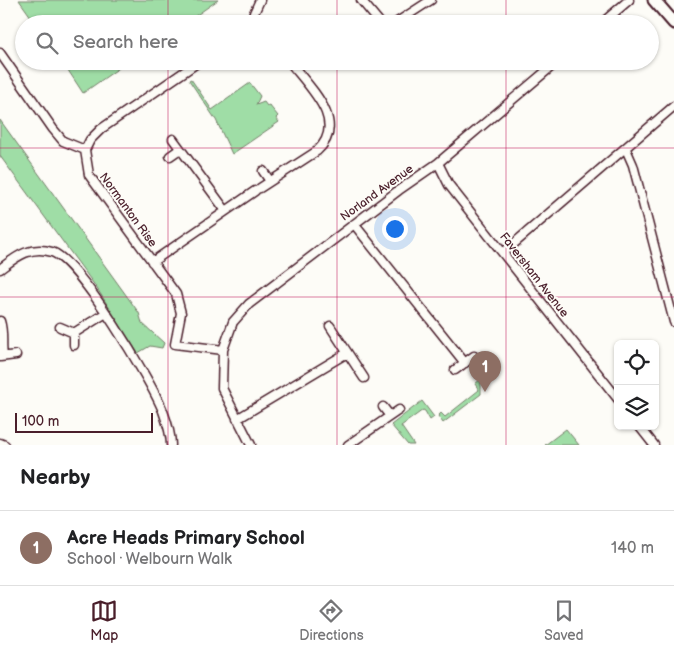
<!DOCTYPE html>
<html lang="en">
<head>
<meta charset="utf-8">
<style>
  body { margin:0; font-family:"Balsamiq Sans",sans-serif; background:#f6f6f6; color:#202124 }
  .controls { position:absolute; right:15px; bottom:15px; display:grid; overflow:hidden; border-radius:8px; box-shadow:0 1px 4px #0004 }
  .controls button { width:45px; height:45px; display:grid; place-items:center; padding:0; border:0; border-bottom:1px solid #e0e0e0; background:#fff; color:#202124; font:25px sans-serif }
  .scale { position:absolute; left:15px; bottom:12px; width:138px; box-sizing:border-box; padding-left:5px; border:2px solid #4a1f2b; border-top:0; font-size:14px; line-height:18px; white-space:nowrap; color:#4a1f2b; -webkit-text-stroke:4px #fdfcf7; paint-order:stroke }
  .you { position:absolute; left:394px; top:228px; width:18px; height:18px; margin:-12px; border:4px solid #fff; border-radius:50%; background:#1a73e8; box-shadow:0 0 0 8px #1a73e833 }
  .badge { display:grid; place-items:center; width:32px; height:32px; border-radius:50%; background:#4a1f2b; color:#fff; font-size:16px; font-weight:700 }
  .pin { position:absolute; translate:-50% -41px; filter:drop-shadow(0 1px 2px #0008) }
  .pin::after { content:''; position:absolute; top:26px; width:18px; height:15px; background:inherit; clip-path:polygon(0 0,100% 0,50% 100%) }
  .list { margin:0; padding:0; list-style:none }
  h2 { display:flex; justify-content:space-between; align-items:center; height:65px; margin:0; padding:0 20px; font-size:21px }
  h2 small { font-size:16px; font-weight:400; color:#757577 }
  .list li { display:grid; grid-template-columns:32px 1fr auto; gap:15px; align-items:center; box-sizing:border-box; height:75px; padding:0 20px; border-top:1px solid #e0e0e0 }
  .list b { display:block; font-size:19px; white-space:nowrap }
  .list p { margin:0; font-size:16px; white-space:nowrap; color:#757577 }
  .list em { font-size:16px; font-style:normal; color:#757577 }
  .icon { flex:none; width:28px; height:28px; fill:none; stroke:currentColor; stroke-width:2; stroke-linecap:round; stroke-linejoin:round }
  .map { position:relative; flex:none; width:674px; height:445px; overflow:hidden }
  .search { position:absolute; background:#fff; box-shadow:0 1px 4px #0004; left:15px; right:15px; top:15px; height:55px; display:flex; align-items:center; gap:12px; box-sizing:border-box; padding:0 18px; border-radius:28px; color:#757577; font-size:19px }
  .sheet { height:140px; background:#fff }
  nav { display:flex; justify-content:space-around; align-items:center; box-sizing:border-box; height:70px; border-top:1px solid #e0e0e0; background:#fff; font-size:14px; color:#757577 }
  nav a { display:grid; justify-items:center; gap:2px }
  nav .on { color:#4a1f2b }
  .map>svg:first-child { display:block }
</style>
</head>
<body>
<div class="map">
<svg width="674" height="445" viewBox="0 0 674 445">
  <rect width="100%" height="100%" fill="#fdfcf7"/>
  <filter id="ink" filterUnits="userSpaceOnUse"><feTurbulence type="fractalNoise" baseFrequency=".02" numOctaves="2"/><feDisplacementMap in="SourceGraphic" scale="10" xChannelSelector="R" yChannelSelector="G"/><feConvolveMatrix kernelMatrix="1 2 1 2 8 2 1 2 1" color-interpolation-filters="sRGB"/></filter>
  <g filter="url(#ink)">
    <path fill="#9fdda6" stroke="#747e68" d="M19 0H218L184 24H36Z
      M62 61H129L83 93Z
      M191 79 212 110 250 83 260 96 256 105 264 102 267 106 269 105 278 116 276 118 279 122 232 154 216 120 189 80Z
      M0 120 139 313 142 323 164 343 162 348 150 346 138 353 96 287 0 156Z
      M481 379V394L443 423 438 416 441 413 445 417 479 390 475 384Z
      M422 401 434 417 430 420 425 411 423 410 401 426 414 445H408L391 425Z
      M566 429 579 445H545Z"/>
    <g fill="none" stroke-linecap="round" stroke-linejoin="round">
      <defs>
        <path id="minor" d="M361 0 381 24
          M249 24 260 0
          M394 24 431 0
          M601 24 629 0
          M0 53 53 129 63 141 85 150 89 175 176 294 181 313 175 344 223 350 222 388 251 445
          M173 139 226 211
          M626 149 633 165 674 322
          M85 150 90 140 101 129 200 61
          M170 156 180 149
          M438 163 449 185 618 399
          M263 171 270 181
          M260 188 317 151C349 122 308 86 289 61
          M354 224 465 363
          M503 253 674 106
          M152 262 255 191
          M0 269C16 257 30 245 52 252 80 262 151 381 163 411 167 422 171 434 171 445
          M0 321C4 333 1 344 3 356
          M330 326 364 378
          M60 327 74 333V345
          M74 333 106 313
          M223 350 233 322 249 304 399 190 438 163 558 61
          M0 357 16 355
          M455 370 474 356
          M383 407 390 416
          M237 419 347 353
          M639 426 654 445
          M0 443 5 445
          M348 445 399 410"/>
        <path id="secondary" d="M654 0 674 23"/>
      </defs>
      <use href="#minor" stroke="#4a1f2b" stroke-width="11"/>
      <use href="#secondary" stroke="#4a1f2b" stroke-width="15"/>
      <use href="#minor" stroke="#fdfcf7" stroke-width="8"/>
      <use href="#secondary" stroke="#fdfcf7" stroke-width="11"/>
    </g>
  </g>
  <path fill="none" stroke="#c2185b" stroke-width="1" stroke-opacity="0.55" d="M168 0V24M337 0V24M506 0V24M168 61V445M337 61V445M506 61V445M0 148H674M0 297H674"/>
  <g text-anchor="middle" dominant-baseline="central" stroke-width="4" stroke-linejoin="round" paint-order="stroke">
    <g font-size="12" fill="#4a1f2b" stroke="#fdfcf7">
      <text transform="translate(377 193) rotate(-36)">Norland Avenue</text>
      <text transform="translate(128 210) rotate(54)">Normanton Rise</text>
      <text transform="translate(534 275) rotate(52)">Faversham Avenue</text>
    </g>
  </g>
</svg>
<div class="controls">
<button><svg class="icon" aria-label="locate" viewBox="0 0 24 24"><circle cx="12" cy="12" r="6"/><path d="M12 2v4M12 18v4M2 12h4M18 12h4"/></svg></button>
<button><svg class="icon" aria-label="layers" viewBox="0 0 24 24"><path d="M12 4l9 5-9 5-9-5zM3 14l9 5 9-5"/></svg></button>
</div>
<div class="scale">100 m</div>
<div class="you"></div>
<div class="pin badge" style="left:485px;top:392px;background:#8d6e63">1</div>
<div class="search"><svg class="icon" aria-label="search" viewBox="0 0 24 24"><circle cx="10" cy="10" r="6"/><path d="M15 15l6 6"/></svg>Search here</div>
</div>
<section class="sheet">
<h2>Nearby<small></small></h2>
<ul class="list">
<li><span class="badge" style="background:#8d6e63">1</span><div><b>Acre Heads Primary School</b><p>School · Welbourn Walk</p></div><em>140 m</em></li>
</ul>
</section>
<nav>
<a class="on"><svg class="icon" aria-label="map" viewBox="0 0 24 24"><path d="M3 6l6-2 6 2 6-2v14l-6 2-6-2-6 2zM9 4v14M15 6v14"/></svg>Map</a>
<a><svg class="icon" aria-label="directions" viewBox="0 0 24 24"><path d="M12 3l9 9-9 9-9-9zM9 14v-3h6M13 9l2 2-2 2"/></svg>Directions</a>
<a><svg class="icon" aria-label="saved" viewBox="0 0 24 24"><path d="M7 4h10v16l-5-4-5 4z"/></svg>Saved</a>
</nav>
</body>
</html>
